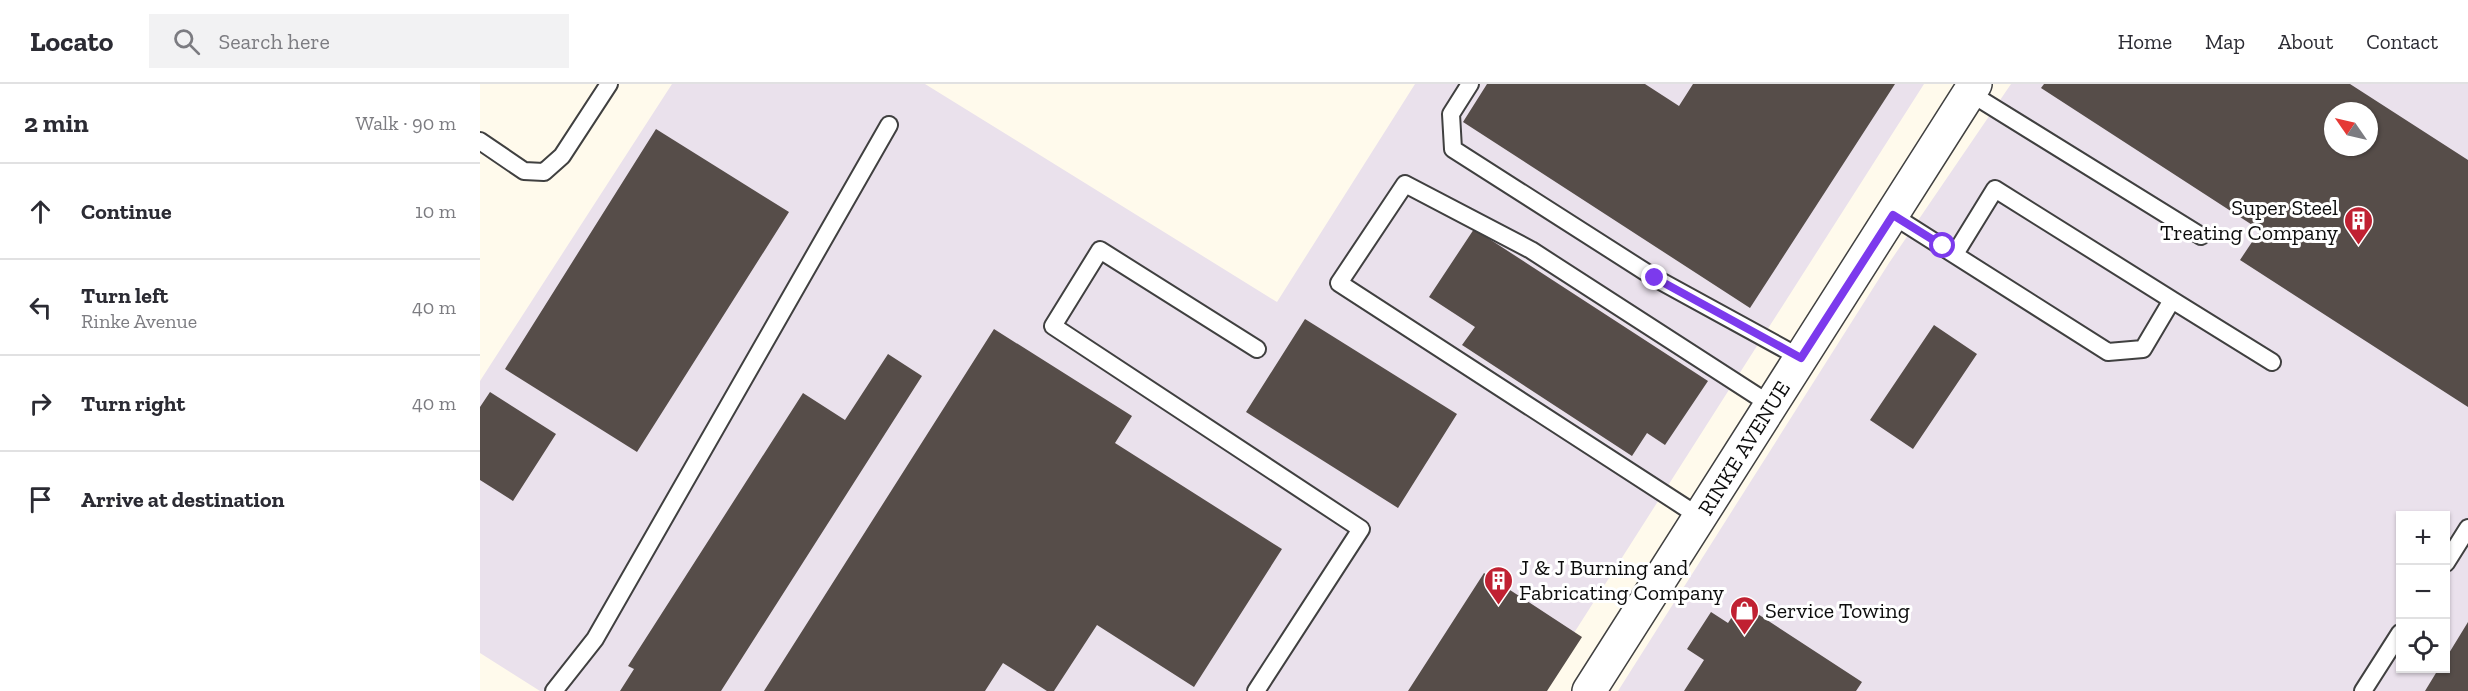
<!DOCTYPE html>
<html lang="en">
<head>
<meta charset="utf-8">
<style>
  body { margin:0; font-family:"Zilla Slab",serif; background:#f2f2f3; color:#2b2b33 }
  .controls { position:absolute; right:18px; bottom:18px; display:grid; overflow:hidden; border-radius:0px; box-shadow:0 2px 4px #0004 }
  .controls button { width:54px; height:54px; display:grid; place-items:center; padding:0; border:0; border-bottom:2px solid #e1e1e2; background:#fff; color:#2b2b33; font:30px sans-serif }
  .compass { position:absolute; left:1844px; top:18px; width:54px; height:54px; border-radius:50%; background:#fff; box-shadow:0 2px 4px #0004; rotate:304deg }
  .stop { position:absolute; width:18px; height:18px; margin:-14px; border:4px solid #7c3aed; border-radius:50%; background:#fff }
  .stop.end { background:#7c3aed; border-color:#fff; box-shadow:0 2px 6px #0008 }
  .list { margin:0; padding:0; list-style:none }
  h2 { display:flex; justify-content:space-between; align-items:center; height:78px; margin:0; padding:0 24px; font-size:26px }
  h2 small { font-size:20px; font-weight:400; color:#7c7c81 }
  .list li { display:grid; grid-template-columns:39px 1fr auto; gap:18px; align-items:center; box-sizing:border-box; height:96px; padding:0 24px; border-top:2px solid #e1e1e2 }
  .list b { display:block; font-size:22px; white-space:nowrap }
  .list p { margin:0; font-size:20px; white-space:nowrap; color:#7c7c81 }
  .list em { font-size:20px; font-style:normal; color:#7c7c81 }
  .icon { flex:none; width:33px; height:33px; fill:none; stroke:currentColor; stroke-width:2; stroke-linecap:round; stroke-linejoin:round }
  .map { position:relative; flex:none; width:1988px; height:607px; overflow:hidden }
  header { display:flex; align-items:center; gap:36px; box-sizing:border-box; height:84px; padding:0 30px; background:#fff; border-bottom:2px solid #e1e1e2 }
  header strong { font-size:28px }
  nav { display:flex; gap:33px; margin-inline-start:auto; font-size:21px }
  .search { width:420px; height:54px; background:#f2f2f3; display:flex; align-items:center; gap:15px; box-sizing:border-box; padding:0 21px; border-radius:0px; color:#7c7c81; font-size:22px }
  main { display:flex }
  aside { flex:1; background:#fff }
  .map>svg:first-child { display:block }
</style>
</head>
<body>
<header>
<strong>Locato</strong>
<div class="search"><svg class="icon" aria-label="search" viewBox="0 0 24 24"><circle cx="10" cy="10" r="6"/><path d="M15 15l6 6"/></svg>Search here</div>
<nav><a>Home</a><a>Map</a><a>About</a><a>Contact</a></nav>
</header>
<main>
<aside>
<h2>2 min<small>Walk · 90 m</small></h2>
<ul class="list">
<li><svg class="icon" aria-label="ahead" viewBox="0 0 24 24"><path d="M12 20V5M6 11l6-6 6 6"/></svg><div><b>Continue</b></div><em>10 m</em></li>
<li><svg class="icon" aria-label="left" viewBox="0 0 24 24"><path d="M17 20v-9H6M10 6l-5 5 5 5"/></svg><div><b>Turn left</b><p>Rinke Avenue</p></div><em>40 m</em></li>
<li><svg class="icon" aria-label="right" viewBox="0 0 24 24"><path d="M7 20v-9h11M14 6l5 5-5 5"/></svg><div><b>Turn right</b></div><em>40 m</em></li>
<li><svg class="icon" aria-label="arrive" viewBox="0 0 24 24"><path d="M6 21V4h12l-3 4 3 4H6"/></svg><div><b>Arrive at destination</b></div></li>
</ul>
</aside>
<div class="map">
<svg width="1988" height="607" viewBox="0 0 1988 607">
  <rect width="100%" height="100%" fill="#fffaec"/>
  <path fill="#eae1ec" fill-rule="evenodd" d="M192 0H445L797 218 935 0H1444L1057 607H60L0 569V297Z
    M1531 0H1988V607H1138L1409 179ZM1853 27H1889V63H1853ZM1920 432H1966V584H1920Z"/>
  <path fill="#564d49" fill-rule="evenodd" d="M1007 0H1165L1199 22 1213 0H1415L1270 224 983 38Z
    M1564 0H1870L1988 76V323L1760 176 1780 146 1561 4ZM1853 27H1889V63H1853Z
    M176 45 309 128 157 368 25 285Z
    M994 145 1228 297 1185 361 1167 349 1152 372 982 261 995 243 949 213Z
    M825 235 977 330 918 424 766 328Z
    M1454 241 1497 270 1433 365 1390 336Z
    M514 245 652 332 635 359 802 465 714 603 617 541 574 607H567L523 579 505 607H284Z
    M408 270 442 292 241 607H140L154 585 148 582 323 309 365 336Z
    M10 308 76 350 33 417 0 396V323Z
    M1004 489 1102 553 1067 607H928Z
    M1261 519 1382 598 1376 607H1204L1224 576 1207 565 1231 528 1248 539Z
    M1988 538V607H1945L1959 584H1966V574Z"/>
  <g fill="none" stroke-linecap="round" stroke-linejoin="round">
    <defs>
      <path id="lane" d="M990 0 971 30 973 65 1175 194 1321 274
        M1490 9 1721 152
        M0 57 44 87 64 88 82 72 129 0
        M1412 131 1628 268 1663 265 1692 216 1515 105 1475 170
        M1692 216 1792 278
        M1220 433 859 199 925 100 1051 166 1291 321
        M1966 479 1988 444
        M74 607 115 555 409 41
        M776 607 881 445 573 242 620 166 777 265
        M1883 607 1920 549"/>
      <path id="street" d="M1109 607 1495 0"/>
    </defs>
    <use href="#lane" stroke="#404040" stroke-width="20"/>
    <use href="#street" stroke="#404040" stroke-width="36"/>
    <use href="#lane" stroke="#fff" stroke-width="16"/>
    <use href="#street" stroke="#fff" stroke-width="33"/>
  </g>
  <g fill="none" stroke-linecap="round" stroke-linejoin="round">
    <path stroke="#7c3aed" stroke-width="8" d="M1175 194 1321 274 1413 131 1463 162"/>
  </g>
  <defs>
    <symbol id="building-pin" viewBox="-11 -11 22 30"><path d="M0 17L-7.5 6A9.5 9.5 0 1 1 7.5 6Z" fill="#c02132" stroke="#fff"/><path d="M-4-6H4V6H1V3H-1V6H-4ZM-2.5-4.3h1.7v1.8h-1.7ZM.8-4.3h1.7v1.8H.8ZM-2.5-1h1.7V.8h-1.7ZM.8-1h1.7V.8H.8Z" fill="#fff"/></symbol>
    <symbol id="shop-pin" viewBox="-11 -11 22 30"><path d="M0 17L-7.5 6A9.5 9.5 0 1 1 7.5 6Z" fill="#c02132" stroke="#fff"/><path d="M-5-2.5h2.3a2.7 3.5 0 0 1 5.4 0H5L5.5 6h-11ZM-1.5-2.5h3a1.5 2.3 0 0 0-3 0Z" fill="#fff"/></symbol>
  </defs>
  <g fill-rule="evenodd">
    <use href="#building-pin" x="1862" y="120" width="33" height="45"/>
    <use href="#building-pin" x="1002" y="480" width="33" height="45"/>
    <use href="#shop-pin" x="1248" y="510" width="33" height="45"/>
  </g>
  <g text-anchor="middle" dominant-baseline="central" stroke-width="6" stroke-linejoin="round" paint-order="stroke">
    <g font-size="22" fill="#0d0d0d" stroke="#fff" text-anchor="start">
      <text x="1858" y="123" text-anchor="end">Super Steel<tspan x="1858" dy="25">Treating Company</tspan></text>
      <text x="1039" y="483">J &amp; J Burning and<tspan x="1039" dy="25">Fabricating Company</tspan></text>
      <text x="1285" y="526">Service Towing</text>
    </g>
    <g font-size="22" fill="#0d0d0d" stroke="#fff">
      <text transform="translate(1264 364) rotate(-58)">RINKE AVENUE</text>
    </g>
  </g>
</svg>
<div class="controls">
<button>+</button>
<button>−</button>
<button><svg class="icon" aria-label="locate" viewBox="0 0 24 24"><circle cx="12" cy="12" r="6"/><path d="M12 2v4M12 18v4M2 12h4M18 12h4"/></svg></button>
</div>
<svg class="compass" viewBox="-18 -18 36 36"><path d="M0-13l5 13h-10z" fill="#e53935"/><path d="M0 13l5-13h-10z" fill="#7c7c81"/></svg>
<div class="stop" style="left:1463px;top:162px"></div>
<div class="stop end" style="left:1175px;top:194px"></div>
</div>
</main>
</body>
</html>
